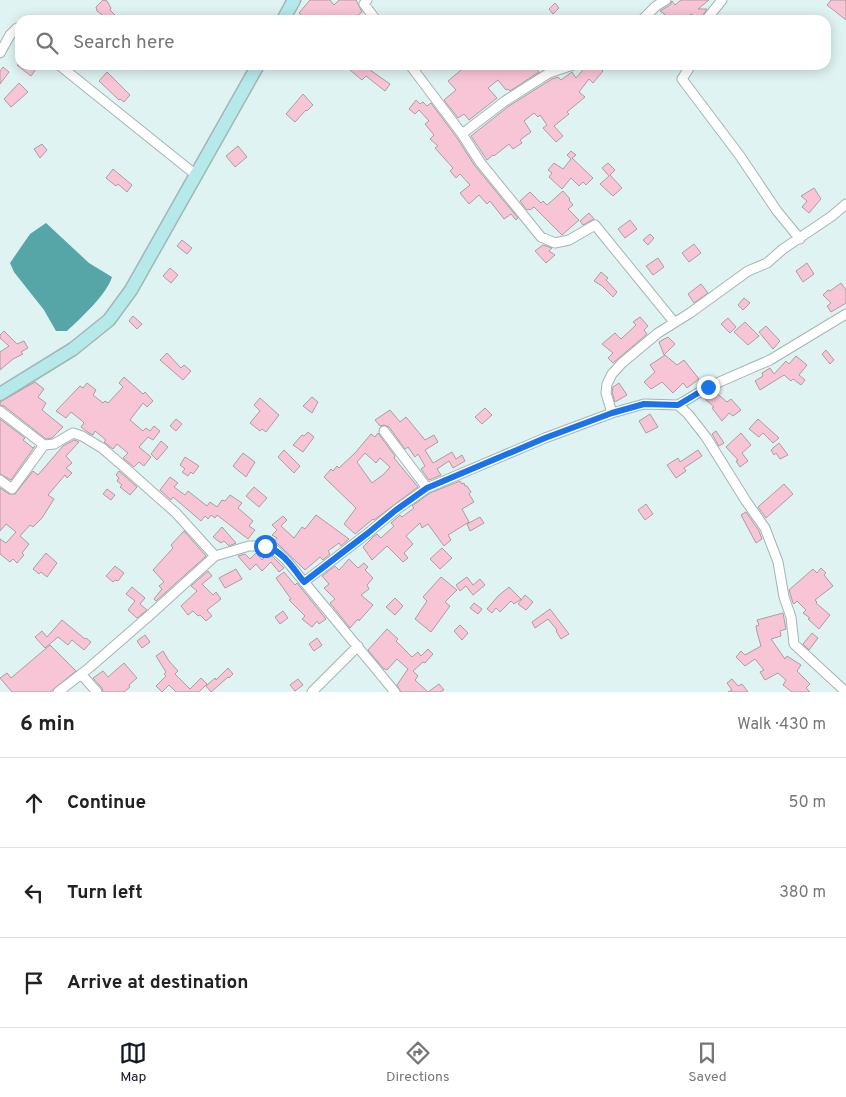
<!DOCTYPE html>
<html lang="en">
<head>
<meta charset="utf-8">
<style>
  body { margin:0; font-family:Overpass,sans-serif; background:#f2f2f2; color:#222 }
  .stop { position:absolute; width:15px; height:15px; margin:-11px; border:4px solid #1a73e8; border-radius:50%; background:#fff }
  .stop.end { background:#1a73e8; border-color:#fff; box-shadow:0 1px 5px #0008 }
  .list { margin:0; padding:0; list-style:none }
  h2 { display:flex; justify-content:space-between; align-items:center; height:65px; margin:0; padding:0 20px; font-size:21px }
  h2 small { font-size:16px; font-weight:400; color:#767676 }
  .list li { display:grid; grid-template-columns:32px 1fr auto; gap:15px; align-items:center; box-sizing:border-box; height:90px; padding:0 20px; border-top:1px solid #e0e0e0 }
  .list b { display:block; font-size:19px; white-space:nowrap }
  .list em { font-size:16px; font-style:normal; color:#767676 }
  .icon { flex:none; width:28px; height:28px; fill:none; stroke:currentColor; stroke-width:2; stroke-linecap:round; stroke-linejoin:round }
  .map { position:relative; flex:none; width:846px; height:692px; overflow:hidden }
  .search { position:absolute; background:#fff; box-shadow:0 2px 12px #0003; left:15px; right:15px; top:15px; height:55px; display:flex; align-items:center; gap:12px; box-sizing:border-box; padding:0 18px; border-radius:15px; color:#767676; font-size:19px }
  .sheet { height:335px; background:#fff }
  nav { display:flex; justify-content:space-around; align-items:center; box-sizing:border-box; height:70px; border-top:1px solid #e0e0e0; background:#fff; font-size:14px; color:#767676 }
  nav a { display:grid; justify-items:center; gap:2px }
  nav .on { color:#111827 }
  .map>svg:first-child { display:block }
</style>
</head>
<body>
<div class="map">
<svg width="846" height="692" viewBox="0 0 846 692">
  <rect width="100%" height="100%" fill="#dff3f3"/>
  <path fill="#56a5a7" d="M46 223 89 263 112 277C107 294 80 319 67 331H56L44 310 14 272 10 263 30 234Z"/>
  <path fill="#f8c5d6" stroke="#ad9ca1" fill-rule="evenodd" d="M103 0 107 1 111 8 110 10 115 15 111 20H101L105 17 97 11 96 7Z
    M310 0H330L334 5 339 0H356L362 12 352 20H307L299 13Z
    M681 0H709L698 9H707L700 20 691 14 683 20H675L671 16 670 18 660 11 670 5 672 1 675 5Z
    M831 0H846V20L827 5Z
    M555 3 559 8 553 14 549 9Z
    M17 65H39L31 76Z
    M344 65H363L390 84 385 91 366 76 362 80Z
    M467 65H486L490 69 495 65H534L539 72 510 91 508 89 506 90 498 80 488 88 497 98 469 120 464 114 458 118 444 100 456 90 448 81Z
    M587 65H595L603 71 593 83 589 79 579 92 585 97 567 112 569 114 554 126 563 136 556 142 543 128 547 125 540 115 538 117 534 113 524 121 531 132 520 140 522 143 513 149 509 144 494 156 493 155 487 160 471 136 509 106 552 79 558 77 561 80 572 72 576 78Z
    M3 67 9 72 0 84V71Z
    M107 72 130 95 124 102 120 99 119 100 99 81Z
    M19 83 28 92 11 107 4 99Z
    M303 94 313 105 307 111 306 110 295 122 286 114Z
    M416 100 420 104 423 102 427 106 431 103 457 138 475 166 518 218 516 220 511 214 504 219 490 201 487 204 479 195 469 204 460 193 470 185 460 174 456 178 450 171 453 168 435 148 438 146 430 139 434 135 425 124 429 121 419 110 415 114 409 109Z
    M42 144 47 150 40 158 34 149Z
    M238 146 247 157 235 167 226 156Z
    M571 151 576 155 572 158 593 178 586 185 583 182 579 186 571 178 562 189 549 177 552 173 548 170 554 163 563 169 571 159 567 155Z
    M608 163 615 170 610 175 622 188 613 196 600 184 609 176 602 168Z
    M113 169 132 185 127 192 118 184 116 186 106 178Z
    M814 188 821 199 809 213 802 207 807 201 801 196Z
    M563 191 570 199 569 200 573 205 568 209 579 220 562 235 534 207 530 210 529 209 527 210 520 201 530 192 541 203 543 201 547 205Z
    M589 213 594 219 583 225 580 221Z
    M630 220 637 229 625 238 618 229Z
    M650 234 654 238 648 245 643 240Z
    M182 240 192 248 187 254 177 246Z
    M694 244 701 253 689 262 682 253Z
    M543 245 552 248 549 251 555 255 546 263 535 251Z
    M658 258 664 267 653 275 646 266Z
    M807 263 814 274 803 282 796 271Z
    M170 268 178 275 171 283 163 276Z
    M601 272 608 278 606 280 617 292 613 297 602 286 594 281Z
    M841 283 846 290V303L831 312 827 306 831 303 823 295 828 290 830 291Z
    M701 284 708 293 694 303 688 294Z
    M744 298 750 303 743 310 738 305Z
    M133 316 142 324 137 329 129 321Z
    M640 317 648 326 644 330 647 334 613 363 608 358 613 353 602 344 615 333 621 339 636 325 633 322Z
    M728 318 736 327 730 333 721 324Z
    M745 322 759 336 748 345 734 332Z
    M766 326 780 341 773 349 759 332Z
    M4 331 17 344 24 341 28 348 21 352 23 354 13 359 0 370V352L9 346 0 338V335Z
    M668 337 675 344 664 355 659 342Z
    M826 350 834 360 830 364 822 354Z
    M167 353 181 368 184 365 191 371 183 380 160 360Z
    M665 355 677 365 684 360 699 379 687 388 683 383 673 393 662 382 651 389 644 382 655 372 650 365Z
    M796 356 807 365 799 375 805 380 801 385 793 379 791 381 784 375 760 390 755 381 763 376 762 373 770 368 774 374 786 361 789 364Z
    M124 377 143 394 145 392 153 401 147 407 143 403 130 420 143 431 146 428 150 431 154 426 160 431 153 440 148 437 139 447 151 457 144 466 139 462 134 467 123 458 128 453 117 444 113 449 104 442 106 440 95 431 93 435 89 433 81 427 84 423 81 420 71 412 66 418 56 411 80 386 83 388 87 383 96 390 93 395 103 403 105 401 108 403 123 387 119 383Z
    M35 382 44 389 38 397 46 403 42 410 63 427 52 438 46 439 4 406 0 405V402Z
    M619 383 627 395 615 402 612 392 613 387Z
    M714 391 727 402 731 399 741 410 733 416 729 413 722 421 712 408 714 407 703 397Z
    M312 397 318 402 312 413 303 406Z
    M260 398 279 415 266 432 262 429 260 431 250 423 260 411 254 405Z
    M485 408 492 415 482 424 475 417Z
    M390 410 400 422 406 417 425 440 434 435 438 442 425 450 433 463 452 452 456 459 462 455 465 461 453 468 449 461 437 469 441 475 429 480 421 469 425 466 418 454 415 457 408 447 405 449 389 427 384 425 380 426 375 420Z
    M650 414 658 427 646 433 639 421Z
    M0 419 25 438 23 440 33 448 35 446 11 480 0 474Z
    M176 419 182 424 176 431 170 426Z
    M758 419 779 438 773 443 763 433 759 437 749 429Z
    M716 431 724 443 719 446 712 434Z
    M308 432 314 437 303 452 293 445 302 435 304 436Z
    M378 433 395 456 394 458 418 487 374 520 373 519 355 534 344 524 356 508 324 477 331 469 333 471 337 466 339 468 355 453 371 434 375 437ZM365 453 376 463 380 458 390 467 384 474 372 483 357 462Z
    M741 433 751 445 742 453 748 461 740 467 736 461 738 460 726 447Z
    M74 440 79 442 66 456 72 463 66 468 72 473 67 478 65 475 48 495 54 499 42 518 33 527 30 525 20 536 29 544 22 553 24 555 17 563 13 559 10 562 0 554V539L6 543 16 532 6 524 0 531V488L9 494H15L33 471 38 475 63 446Z
    M161 441 168 447 157 460 151 454Z
    M779 443 788 455 780 459 776 453 774 455 771 450Z
    M284 450 300 466 294 473 278 457Z
    M698 450 702 456 684 468 686 471 676 478 667 465 678 458 680 462Z
    M243 453 255 462 246 477 233 466Z
    M185 457 199 466 193 474 191 472 188 476 182 472 185 469 180 465Z
    M119 471 137 487 130 495 120 487 122 485 117 481 119 478 116 475Z
    M170 477 178 483 174 487 185 495 188 491 207 506 210 502 217 507 222 500 225 501 230 495 242 503 238 508 253 521 249 526 255 530 248 539 217 515 215 518 211 515 208 519 205 516 201 521 173 497 171 500 160 490Z
    M460 481 462 484 464 483 465 486H467L471 492 469 494 474 502 462 509 469 522 448 535 451 540 444 546 428 524 422 528 420 523 406 536 413 544 404 553 408 558 403 562 387 546 372 560 363 547 374 536 377 534 381 538 394 526 391 523 400 515 402 517 414 508 412 506 430 493Z
    M784 484 793 494 766 518 758 507Z
    M254 487 267 498 259 507 246 496Z
    M107 489 115 495 111 500 103 494Z
    M646 504 653 514 645 520 638 510Z
    M746 512 759 531 762 539 756 543 741 515Z
    M316 515 349 539 341 546 339 543 328 551 330 554 323 560 320 557 305 570 278 544 274 542 277 538 272 535 277 530 272 525 283 516 287 520 281 526 294 538 302 527 305 529Z
    M480 517 484 523 470 531 467 524Z
    M222 527 236 543 229 546 224 541 221 543 213 537Z
    M184 531 206 556 156 601 154 599 162 589 159 586 164 582 153 570 173 548 171 545Z
    M442 548 452 558 440 569 430 559Z
    M46 553 57 563 47 577 41 572 39 574 33 569Z
    M256 553 262 560 268 554 271 555 284 568 279 572 271 562 262 571 256 564 250 570 238 556 245 554 250 559Z
    M349 559 358 568 364 563 368 567 365 570 373 578 367 585 369 589 361 595 373 605 359 621 358 619 350 628 330 603 335 599 324 588 329 584 322 576 335 566 339 570Z
    M115 566 124 573 118 581 115 580 113 582 106 576Z
    M821 568 826 573 824 575 833 586 815 600 817 602 816 603 830 615 819 629 808 619 810 618 803 613 806 610 797 601 794 604 793 603 789 590 813 569 817 573Z
    M236 569 242 579 225 588 219 578Z
    M208 571 212 576 202 584 213 595 216 592 221 599 207 610 212 616 206 621 200 615 198 616 193 611 188 615 181 606 197 591 191 586Z
    M284 572 295 585 297 583 326 619 319 624 317 621 312 627 302 619 305 616 289 600 291 599 276 578Z
    M441 577 457 590 445 602 450 606 431 632 415 619 427 601 423 597Z
    M467 577 473 585 480 579 485 585 473 595 466 586 460 591 456 585Z
    M132 587 145 598 140 604 147 610 137 618 128 610 135 601 126 594Z
    M509 587 521 599 514 604 511 601 500 612 496 608 492 613 487 609 498 596Z
    M525 595 533 602 526 610 518 604Z
    M395 598 403 606 395 615 386 607Z
    M474 603 482 609 478 614 470 608Z
    M550 609 569 634 561 639 556 631 557 630 548 619 535 628 532 622Z
    M283 611 288 618 280 624 275 617Z
    M783 613 786 629 780 631 781 636 771 639 785 659 787 656 801 665 797 671 810 684 806 688 810 692H792L783 685 786 680 778 673 765 680 760 672 764 670 755 659 745 666 736 657 741 651 745 655 761 646 757 632 756 626 759 625 757 620Z
    M62 620 85 639 86 638 91 642 84 650 72 640 68 645 58 637 45 648 35 637 42 631 47 637Z
    M460 625 468 633 462 640 454 631Z
    M387 629 398 639 396 641 412 657 418 652 421 656 428 649 433 654 425 663 423 662 413 671 418 676 415 680 428 692 439 684 444 690 440 692H401L397 685 408 669 397 659 387 670 383 668 368 650Z
    M812 633 818 638 809 650 803 644Z
    M145 635 150 642 142 648 137 641Z
    M317 638 322 645 314 651 309 644Z
    M50 645 76 671 50 692H12L0 678 7 673 11 678Z
    M163 651 169 661 178 671 175 674 190 689 201 678 207 684 199 692H176L169 685 162 692 156 686 166 676 164 674 166 672 156 656Z
    M124 663 137 678 129 685 130 687 124 692H103L102 688 93 678 103 671 108 677Z
    M228 668 233 674 229 678 228 677 211 692 206 686 215 678 216 680Z
    M298 679 303 685 295 691 290 685Z
    M732 679 738 686 742 684 748 692H728L732 690 727 683Z"/>
  <g fill="none" stroke-linecap="round" stroke-linejoin="round">
    <defs>
      <path id="street" d="M367 0 364 4 376 20
        M642 20 656 6 666 0
        M706 20 722 0
        M0 53 10 35 17 28 20 34
        M59 65 196 175
        M410 65 462 134 505 101 549 73 573 65
        M691 65 682 79 740 156 777 211 800 239
        M462 134 480 162 541 237 555 243 569 240 595 225 674 322
        M678 405 708 387 770 360 846 314
        M0 411 44 445 54 444 73 433 82 436 102 448 123 466 176 513 215 556
        M612 413 606 393 607 384 612 374 622 363 658 333 690 313 748 271 767 263 783 249 832 216 846 204
        M384 431 427 488
        M0 480 12 489 44 445
        M304 582 368 533 396 510 427 488 545 438 612 413 644 404 678 405 688 414 706 437 746 501 765 528 778 562 784 597 791 617 794 644 846 692
        M81 674 97 692
        M58 692 89 668 150 615 215 556 249 546H265L274 549 286 560 395 692
        M312 692 358 646"/>
      <path id="secondary" d="M283 20 294 0
        M0 394 73 349 109 320 131 290 258 65"/>
    </defs>
    <use href="#street" stroke="#a3b5b6" stroke-width="11"/>
    <use href="#secondary" stroke="#a3b5b6" stroke-width="15"/>
    <use href="#street" stroke="#fff" stroke-width="9"/>
    <use href="#secondary" stroke="#b6e9ea" stroke-width="12"/>
  </g>
  <g fill="none" stroke-linecap="round" stroke-linejoin="round">
    <path stroke="#1a73e8" stroke-width="6" d="M265 546C283 551 293 568 304 582L368 533 396 510 427 488 545 438 612 413 644 404 678 405 708 387"/>
  </g>
</svg>
<div class="stop" style="left:265px;top:546px"></div>
<div class="stop end" style="left:708px;top:387px"></div>
<div class="search"><svg class="icon" aria-label="search" viewBox="0 0 24 24"><circle cx="10" cy="10" r="6"/><path d="M15 15l6 6"/></svg>Search here</div>
</div>
<section class="sheet">
<h2>6 min<small>Walk · 430 m</small></h2>
<ul class="list">
<li><svg class="icon" aria-label="ahead" viewBox="0 0 24 24"><path d="M12 20V5M6 11l6-6 6 6"/></svg><div><b>Continue</b></div><em>50 m</em></li>
<li><svg class="icon" aria-label="left" viewBox="0 0 24 24"><path d="M17 20v-9H6M10 6l-5 5 5 5"/></svg><div><b>Turn left</b></div><em>380 m</em></li>
<li><svg class="icon" aria-label="arrive" viewBox="0 0 24 24"><path d="M6 21V4h12l-3 4 3 4H6"/></svg><div><b>Arrive at destination</b></div></li>
</ul>
</section>
<nav>
<a class="on"><svg class="icon" aria-label="map" viewBox="0 0 24 24"><path d="M3 6l6-2 6 2 6-2v14l-6 2-6-2-6 2zM9 4v14M15 6v14"/></svg>Map</a>
<a><svg class="icon" aria-label="directions" viewBox="0 0 24 24"><path d="M12 3l9 9-9 9-9-9zM9 14v-3h6M13 9l2 2-2 2"/></svg>Directions</a>
<a><svg class="icon" aria-label="saved" viewBox="0 0 24 24"><path d="M7 4h10v16l-5-4-5 4z"/></svg>Saved</a>
</nav>
</body>
</html>
